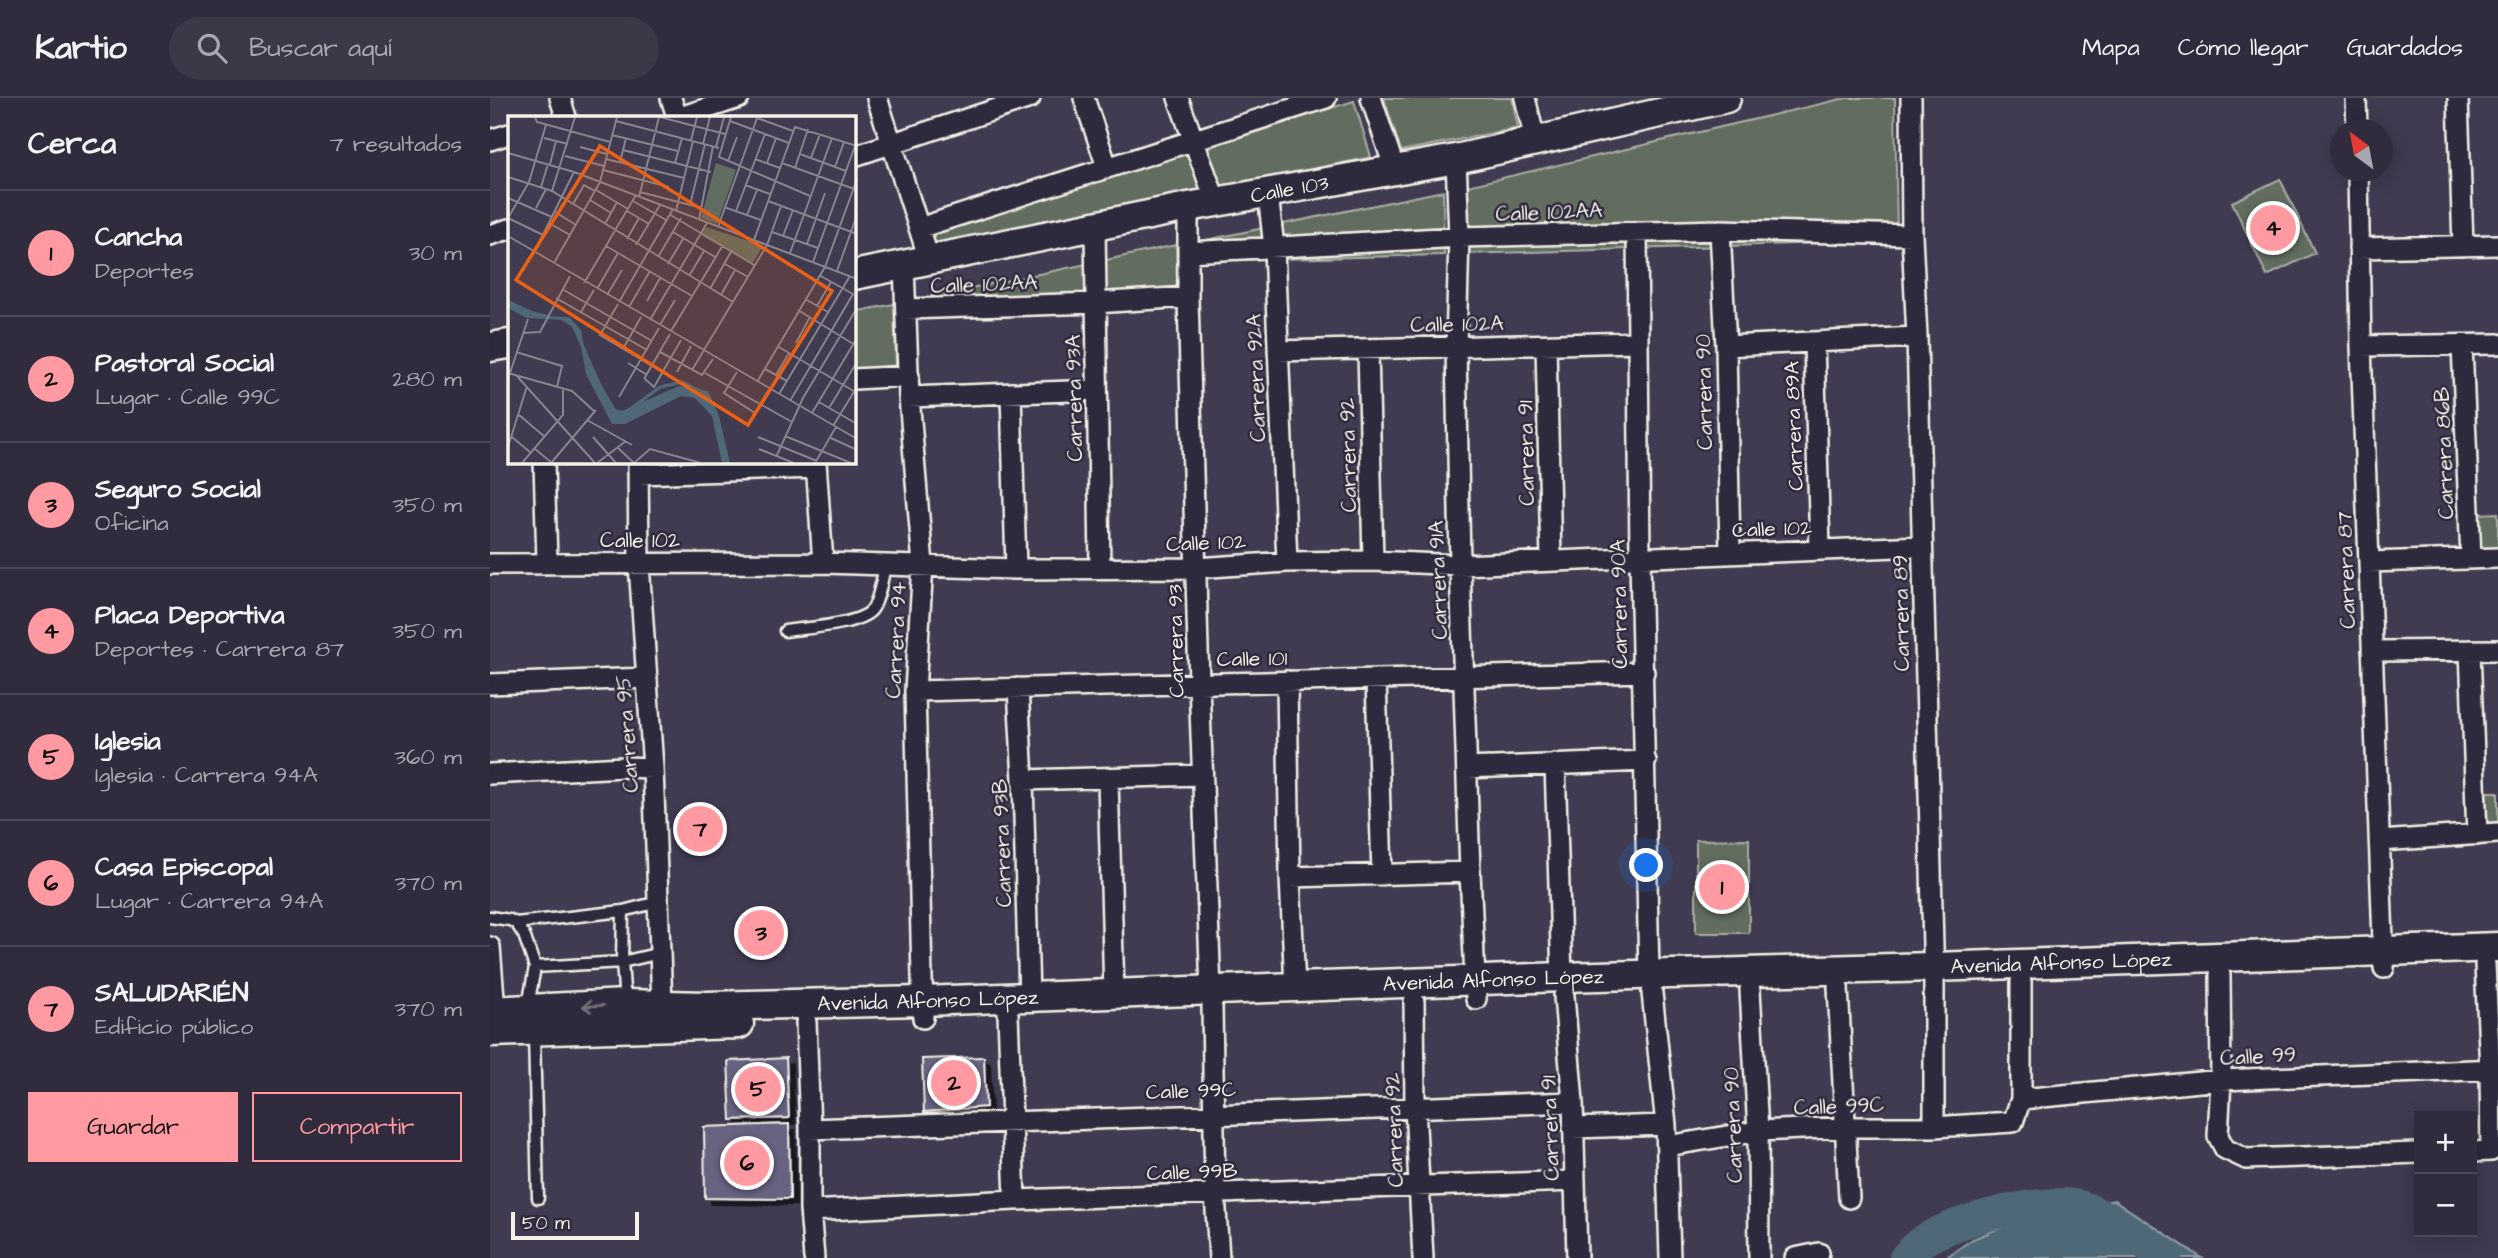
<!DOCTYPE html>
<html lang="es">
<head>
<meta charset="utf-8">
<style>
  body { margin:0; font-family:"Architects Daughter",sans-serif; background:#3c3848; color:#f1f3f6 }
  .controls { position:absolute; right:21px; bottom:21px; display:grid; overflow:hidden; border-radius:0px; box-shadow:0 4px 18px #0003 }
  .controls button { width:63px; height:63px; display:grid; place-items:center; padding:0; border:0; border-bottom:2px solid #4b4857; background:#302c3d; color:#f1f3f6; font:35px sans-serif }
  .compass { position:absolute; left:1840px; top:21px; width:63px; height:63px; border-radius:50%; background:#302c3d; box-shadow:0 4px 18px #0003; rotate:328deg }
  .scale { position:absolute; left:21px; bottom:18px; width:128px; box-sizing:border-box; padding-left:7px; border:4px solid #f4f1e8; border-top:0; font-size:19px; line-height:24px; white-space:nowrap; color:#f4f1e8; -webkit-text-stroke:5px #2f2a3d; paint-order:stroke }
  .you { position:absolute; left:1157px; top:768px; width:24px; height:24px; margin:-18px; border:5px solid #fff; border-radius:50%; background:#1a73e8; box-shadow:0 0 0 10px #1a73e833 }
  .badge { display:grid; place-items:center; width:46px; height:46px; border-radius:50%; background:#ff9aa2; color:#111; font-size:23px; font-weight:700 }
  .pin { position:absolute; translate:-50% -50%; border:4px solid #fff; box-shadow:0 2px 7px #0006 }
  .list { margin:0; padding:0; list-style:none }
  h2 { display:flex; justify-content:space-between; align-items:center; height:91px; margin:0; padding:0 28px; font-size:30px }
  h2 small { font-size:23px; font-weight:400; color:#a8a7b0 }
  .list li { display:grid; grid-template-columns:46px 1fr auto; gap:21px; align-items:center; box-sizing:border-box; height:126px; padding:0 28px; border-top:2px solid #4b4857 }
  .list b { display:block; font-size:26px; white-space:nowrap }
  .list p { margin:0; font-size:23px; white-space:nowrap; color:#a8a7b0 }
  .list em { font-size:23px; font-style:normal; color:#a8a7b0 }
  .actions { display:flex; gap:14px; padding:21px 28px }
  .actions a { flex:1; padding:16px 0; border:2px solid #ff9aa2; border-radius:0px; text-align:center; font-size:24px; color:#ff9aa2 }
  .actions .main { background:#ff9aa2; color:#111 }
  .icon { flex:none; width:38px; height:38px; fill:none; stroke:currentColor; stroke-width:2; stroke-linecap:round; stroke-linejoin:round }
  .map { position:relative; flex:none; width:2008px; height:1160px; overflow:hidden }
  header { display:flex; align-items:center; gap:42px; box-sizing:border-box; height:98px; padding:0 35px; background:#302c3d; border-bottom:2px solid #4b4857 }
  header strong { font-size:33px }
  nav { display:flex; gap:38px; margin-inline-start:auto; font-size:24px }
  .search { width:490px; height:63px; background:#3c3848; display:flex; align-items:center; gap:18px; box-sizing:border-box; padding:0 24px; border-radius:38px; color:#a8a7b0; font-size:26px }
  main { display:flex }
  aside { flex:1; background:#302c3d }
  .map>svg:first-child { display:block }
</style>
</head>
<body>
<header>
<strong>Kartio</strong>
<div class="search"><svg class="icon" aria-label="search" viewBox="0 0 24 24"><circle cx="10" cy="10" r="6"/><path d="M15 15l6 6"/></svg>Buscar aquí</div>
<nav><a>Mapa</a><a>Cómo llegar</a><a>Guardados</a></nav>
</header>
<main>
<aside>
<h2>Cerca<small>7 resultados</small></h2>
<ul class="list">
<li><span class="badge">1</span><div><b>Cancha</b><p>Deportes</p></div><em>30 m</em></li>
<li><span class="badge">2</span><div><b>Pastoral Social</b><p>Lugar · Calle 99C</p></div><em>280 m</em></li>
<li><span class="badge">3</span><div><b>Seguro Social</b><p>Oficina</p></div><em>350 m</em></li>
<li><span class="badge">4</span><div><b>Placa Deportiva</b><p>Deportes · Carrera 87</p></div><em>350 m</em></li>
<li><span class="badge">5</span><div><b>Iglesia</b><p>Iglesia · Carrera 94A</p></div><em>360 m</em></li>
<li><span class="badge">6</span><div><b>Casa Episcopal</b><p>Lugar · Carrera 94A</p></div><em>370 m</em></li>
<li><span class="badge">7</span><div><b>SALUDARIÉN</b><p>Edificio público</p></div><em>370 m</em></li>
</ul>
<div class="actions"><a class="main">Guardar</a><a>Compartir</a></div>
</aside>
<div class="map">
<svg width="2008" height="1160" viewBox="0 0 2008 1160">
  <defs>
    <filter id="shadow"><feDropShadow dx="6" dy="6" stdDeviation="0" flood-color="#0009"/></filter>
  </defs>
  <rect width="100%" height="100%" fill="#403b51"/>
  <filter id="ink" filterUnits="userSpaceOnUse"><feTurbulence type="fractalNoise" baseFrequency=".0143" numOctaves="2"/><feDisplacementMap in="SourceGraphic" scale="14" xChannelSelector="R" yChannelSelector="G"/><feConvolveMatrix kernelMatrix="1 2 1 2 8 2 1 2 1" color-interpolation-filters="sRGB"/></filter>
  <g filter="url(#ink)">
    <path fill="#626d61" stroke="#abafa4" stroke-width="2" d="M894 0H1022L1028 30 911 53Z
      M1356 0H1405L1407 143 973 156V89Z
      M864 3 881 59 444 149 439 131Z
      M1790 81 1825 155 1777 178 1742 104Z
      M953 93 954 157 706 163V144Z
      M686 147 687 191 616 195V162Z
      M597 166 598 197 437 207V199Z
      M404 206 406 268 364 271V214Z
      M2008 415V452H1989L1987 416Z
      M1996 694H2008V729H1996Z
      M1259 741V835H1206V742Z"/>
    <path fill="#4f6878" stroke="#919fa5" stroke-width="2" d="M1624 1102 1712 1160H1455L1483 1141 1544 1116Z"/>
    <g fill="none" stroke-linecap="round" stroke-linejoin="round">
      <path stroke="#4f6878" stroke-width="32" d="M1415 1160C1419 1156 1422 1151 1426 1148 1454 1124 1548 1101 1584 1107 1609 1110 1653 1146 1676 1160"/>
    </g>
    <path fill="#686381" stroke="#f4f1e8" stroke-width="2" filter="url(#shadow)" d="M494 959 496 1009 434 1014 432 961Z
      M296 960 299 1020 241 1022 238 963Z
      M299 1026 300 1101 215 1100 214 1029Z"/>
    <g fill="none" stroke-linecap="round" stroke-linejoin="round">
      <defs>
        <path id="lane" d="M295 533C315 530 374 527 383 510 390 498 392 481 395 468
          M133 813 132 864 170 855
          M0 819 20 822 26 825 34 837 45 869 38 908
          M26 825 133 813 168 804
          M45 869 132 864 135 905
          M44 936 48 1100"/>
        <path id="street" d="M70 0 76 19
          M181 0 187 19
          M387 0 439 161
          M594 0 617 69
          M688 0 726 104
          M881 0 905 72
          M1035 0 1045 42
          M1421 0 1422 137 1427 239 1444 886V1029
          M1866 0 1867 32
          M1968 0 1973 148
          M190 19 249 0
          M0 42 19 36
          M364 58 540 0
          M966 61 969 139 966 249 970 467 980 774 986 901
          M1868 74 1871 248 1894 870
          M778 95 784 150 797 464
          M698 109V199L709 585 721 892
          M429 130 836 0
          M605 130 610 469
          M1230 132 1236 248 1240 456
          M1147 134 1150 460 1159 876
          M0 137 19 131
          M1869 150 2008 147
          M698 154 969 139 1230 132 1422 137
          M414 167 419 299 433 467 425 593 433 920
          M417 211 605 205 698 199
          M1324 244 1330 452
          M1056 247 1061 463
          M1972 247 1981 461
          M1236 248 1427 239
          M1871 248 2008 246
          M878 251 883 463
          M788 253 1147 244
          M364 281 419 278
          M521 295 526 471
          M419 299 607 292
          M54 364 57 464
          M148 364 149 466 163 670 172 906
          M326 364 333 465
          M148 376 326 370
          M1879 464 2008 460
          M0 466 333 465 526 471 707 470 797 464 883 463 970 467 1432 448
          M1980 552 1987 737
          M1882 553 2008 552
          M886 581 892 777
          M797 583 800 779 805 890
          M0 586 156 580
          M528 590 533 682 539 900
          M425 593 1154 574
          M1065 666 1072 879
          M977 670 1156 663
          M0 676 134 669 163 670
          M618 681 624 896
          M533 682 712 677
          M1890 743 2008 735
          M800 779 980 774
          M0 849 6 925
          M1730 876 1731 982 1728 1038 1735 1051 1756 1061 1929 1055
          M1348 889 1359 1100
          M1260 892 1268 1033 1269 1160
          M1162 895 1176 1027 1180 1160
          M1074 898 1083 1004 1087 1160
          M924 903 925 1009 933 1160
          M722 909 725 1096 729 1160
          M518 916 525 1102
          M316 924 320 1031V1111L324 1160
          M1531 1001 1731 982 2008 971
          M1083 1030 1176 1027
          M320 1031 1083 1004
          M1177 1048 1268 1033 1357 1029H1444L1523 1024 1531 1001V883
          M1982 1054 2001 1053 2000 972 1995 866
          M320 1113 525 1102 1085 1083
          M1305 1160 1329 1155"/>
        <g id="secondary">
          <path id="s1" d="M364 177 698 109 966 61 1236 0"/>
          <path d="M0 249 19 246"/>
          <path id="s2" d="M0 913 135 906 216 908 431 903 1072 879 1443 869 2008 849"/>
          <path d="M0 934 249 926"/>
        </g>
      </defs>
      <use href="#lane" stroke="#f4f1e8" stroke-width="15"/>
      <use href="#street" stroke="#f4f1e8" stroke-width="24"/>
      <use href="#secondary" stroke="#f4f1e8" stroke-width="33"/>
      <use href="#lane" stroke="#2f2a3d" stroke-width="10"/>
      <use href="#street" stroke="#2f2a3d" stroke-width="19"/>
      <use href="#secondary" stroke="#2f2a3d" stroke-width="28"/>
    </g>
    <defs><path id="oneway-shaft" d="M-6 0H5M1.5-3L5.5 0L1.5 3" fill="none" stroke-width="1.6" stroke-linecap="round" stroke-linejoin="round" transform="scale(1.75)"/></defs>
    <use stroke="#747079" href="#oneway-shaft" transform="translate(103 908) rotate(177)"/>
  </g>
  <g text-anchor="middle" dominant-baseline="central" stroke-width="5" stroke-linejoin="round" paint-order="stroke">
    <g font-size="21" fill="#f4f1e8" stroke="#2f2a3d">
      <text stroke="none"><textPath href="#s1" startOffset="444">Calle 103</textPath></text>
      <text transform="translate(1059 114) rotate(-2)">Calle 102AA</text>
      <text transform="translate(494 186) rotate(-2)">Calle 102AA</text>
      <text transform="translate(967 226) rotate(-1)">Calle 102A</text>
      <text transform="translate(766 280) rotate(-92)">Carrera 92A</text>
      <text transform="translate(1214 294) rotate(-91)">Carrera 90</text>
      <text transform="translate(584 300) rotate(-91)">Carrera 93A</text>
      <text transform="translate(1304 328) rotate(-92)">Carrera 89A</text>
      <text transform="translate(1036 355) rotate(-91)">Carrera 91</text>
      <text transform="translate(1954 355) rotate(-92)">Carrera 86B</text>
      <text transform="translate(858 357) rotate(-91)">Carrera 92</text>
      <text transform="translate(1282 431) rotate(-2)">Calle 102</text>
      <text x="150" y="442">Calle 102</text>
      <text transform="translate(716 445) rotate(-2)">Calle 102</text>
      <text transform="translate(1856 472) rotate(-92)">Carrera 87</text>
      <text transform="translate(948 482) rotate(-92)">Carrera 91A</text>
      <text transform="translate(1129 506) rotate(-91)">Carrera 90A</text>
      <text transform="translate(1411 515) rotate(-91)">Carrera 89</text>
      <text transform="translate(406 542) rotate(-87)">Carrera 94</text>
      <text transform="translate(686 543) rotate(-91)">Carrera 93</text>
      <text transform="translate(762 561) rotate(-1)">Calle 101</text>
      <text transform="translate(137 636) rotate(-94)">Carrera 95</text>
      <text transform="translate(512 745) rotate(-92)">Carrera 93B</text>
      <text stroke="none"><textPath href="#s2" startOffset="1572">Avenida Alfonso López</textPath></text>
      <text stroke="none"><textPath href="#s2" startOffset="1004">Avenida Alfonso López</textPath></text>
      <text stroke="none"><textPath href="#s2" startOffset="438">Avenida Alfonso López</textPath></text>
      <text transform="translate(1768 958) rotate(-3)">Calle 99</text>
      <text transform="translate(701 993) rotate(-2)">Calle 99C</text>
      <text transform="translate(1349 1008) rotate(-2)">Calle 99C</text>
      <text transform="translate(1243 1027) rotate(-92)">Carrera 90</text>
      <text transform="translate(1060 1030) rotate(-92)">Carrera 91</text>
      <text transform="translate(904 1032) rotate(-92)">Carrera 92</text>
      <text transform="translate(702 1074) rotate(-2)">Calle 99B</text>
    </g>
  </g>
  <g transform="translate(18 18)">
    <rect width="348" height="348" fill="#403b51"/>
    <path d="M208 47 228 54 209 108 193 102ZM198 111 255 130 244 148 193 119Z" fill="#626d61"/>
    <path d="M0 184 35 200 61 201 73 214 78 243 110 297 171 270 200 275 211 300 222 347H214L204 300 187 282 173 280 117 308H104L78 258 72 224 63 210 53 204 19 202 0 192Z" fill="#4f6878"/>
    <path fill="none" stroke="#4f6878" stroke-width="3.5" d="M13 195 42 201M67 213 91 268M102 294 117 297 152 271 174 266 198 278"/>
    <path fill="none" stroke="#88848d" stroke-width="2" d="M27 1 29 6 102 26M152 1 217 18M223 1 211 41 302 80M249 2 285 15M108 5 211 32M222 5 281 27M104 19 170 35M36 22 60 28M183 24 189 1M195 28 202 1M72 31 99 38M208 31 216 1M115 34 203 56M0 37 66 56 349 163M292 38 338 55M57 40 96 50M303 42 312 18M98 43 176 62M247 43 272 52M220 45 229 21M112 46 118 22M167 47 174 22M259 47 268 22M274 47 349 74M42 48 48 25M327 51 336 26M287 52 300 13M95 54 161 71M0 61 44 75 225 186M237 69 262 78M33 71 40 48M88 74 120 93M44 75 67 1M132 76 194 92M131 81 151 1M0 82 44 101M82 84 103 97M125 85 158 104M260 85 349 118M65 88 76 69 87 75M182 89 197 28M216 91 253 104M28 92 38 73M119 95 141 108M168 95 185 25M228 95 257 18M47 96 68 109M161 98 246 149M239 99 249 74M0 102 21 66 38 9M0 102 35 119M191 104 205 30M41 107 62 119M97 108 109 86M210 111 249 2M165 116 207 141M264 116 310 132M0 120 349 323M275 120 285 94M119 123 131 102M246 124 287 11 349 30M299 128 317 77M128 129 152 89M98 130 184 180M282 137 324 22M25 139 66 56M150 141 173 102M305 146 347 30M46 147 92 66 109 1M160 148 175 123M217 148 240 161M329 155 349 99M181 160 196 135M76 167 128 79M54 173 144 225M89 173 110 137M202 173 224 134M99 179 114 154M213 179 227 154M48 182 139 234M297 183 320 196M139 185 152 162M111 186 165 93M110 188 92 219 144 250M309 190 323 166M121 191 142 155M290 194 347 229M73 196 86 174M142 204 199 107M152 209 167 184M163 215 215 129M15 217 32 216 62 160M288 227 302 201M269 230 349 277M115 233 133 201M8 236 54 250 49 271M152 236 194 259 205 243M120 247 139 259M257 253 279 265M184 254 259 129 273 90M169 256 183 230M229 256 216 277 247 297 260 275M0 257 64 275 86 295M197 257 284 306M8 259 87 347M268 259 281 237M0 263 20 203M136 263 162 218M137 263 146 271 173 224M249 266 317 151 349 63M271 278 342 160M111 281 151 212M282 285 345 178 311 159M311 286 349 308M321 292 349 246M304 297 349 222M11 299 37 321M79 304 124 329M325 310 349 271M277 320 343 347M4 321 23 337M85 321 108 347M250 321 309 345M323 322 349 334M0 331 19 270M110 332 126 347M27 333 44 347M251 333 286 347M269 339 295 282 349 192M14 347 55 299V272M43 347 88 294M89 347 118 325M126 347 142 333 193 347M307 347 328 311"/>
    <path fill="#e96117" fill-opacity="0.15" stroke="#e96117" stroke-width="3.5" d="M92 30 324 175 240 309 8 164Z"/>
    <rect width="348" height="348" fill="none" stroke="#f4f1e8" stroke-width="3.5"/>
  </g>
</svg>
<div class="controls">
<button>+</button>
<button>−</button>
</div>
<svg class="compass" viewBox="-18 -18 36 36"><path d="M0-13l5 13h-10z" fill="#e53935"/><path d="M0 13l5-13h-10z" fill="#a8a7b0"/></svg>
<div class="scale">50 m</div>
<div class="you"></div>
<div class="pin badge" style="left:1232px;top:789px">1</div>
<div class="pin badge" style="left:464px;top:985px">2</div>
<div class="pin badge" style="left:271px;top:835px">3</div>
<div class="pin badge" style="left:1783px;top:130px">4</div>
<div class="pin badge" style="left:268px;top:991px">5</div>
<div class="pin badge" style="left:257px;top:1065px">6</div>
<div class="pin badge" style="left:210px;top:731px">7</div>
</div>
</main>
</body>
</html>
